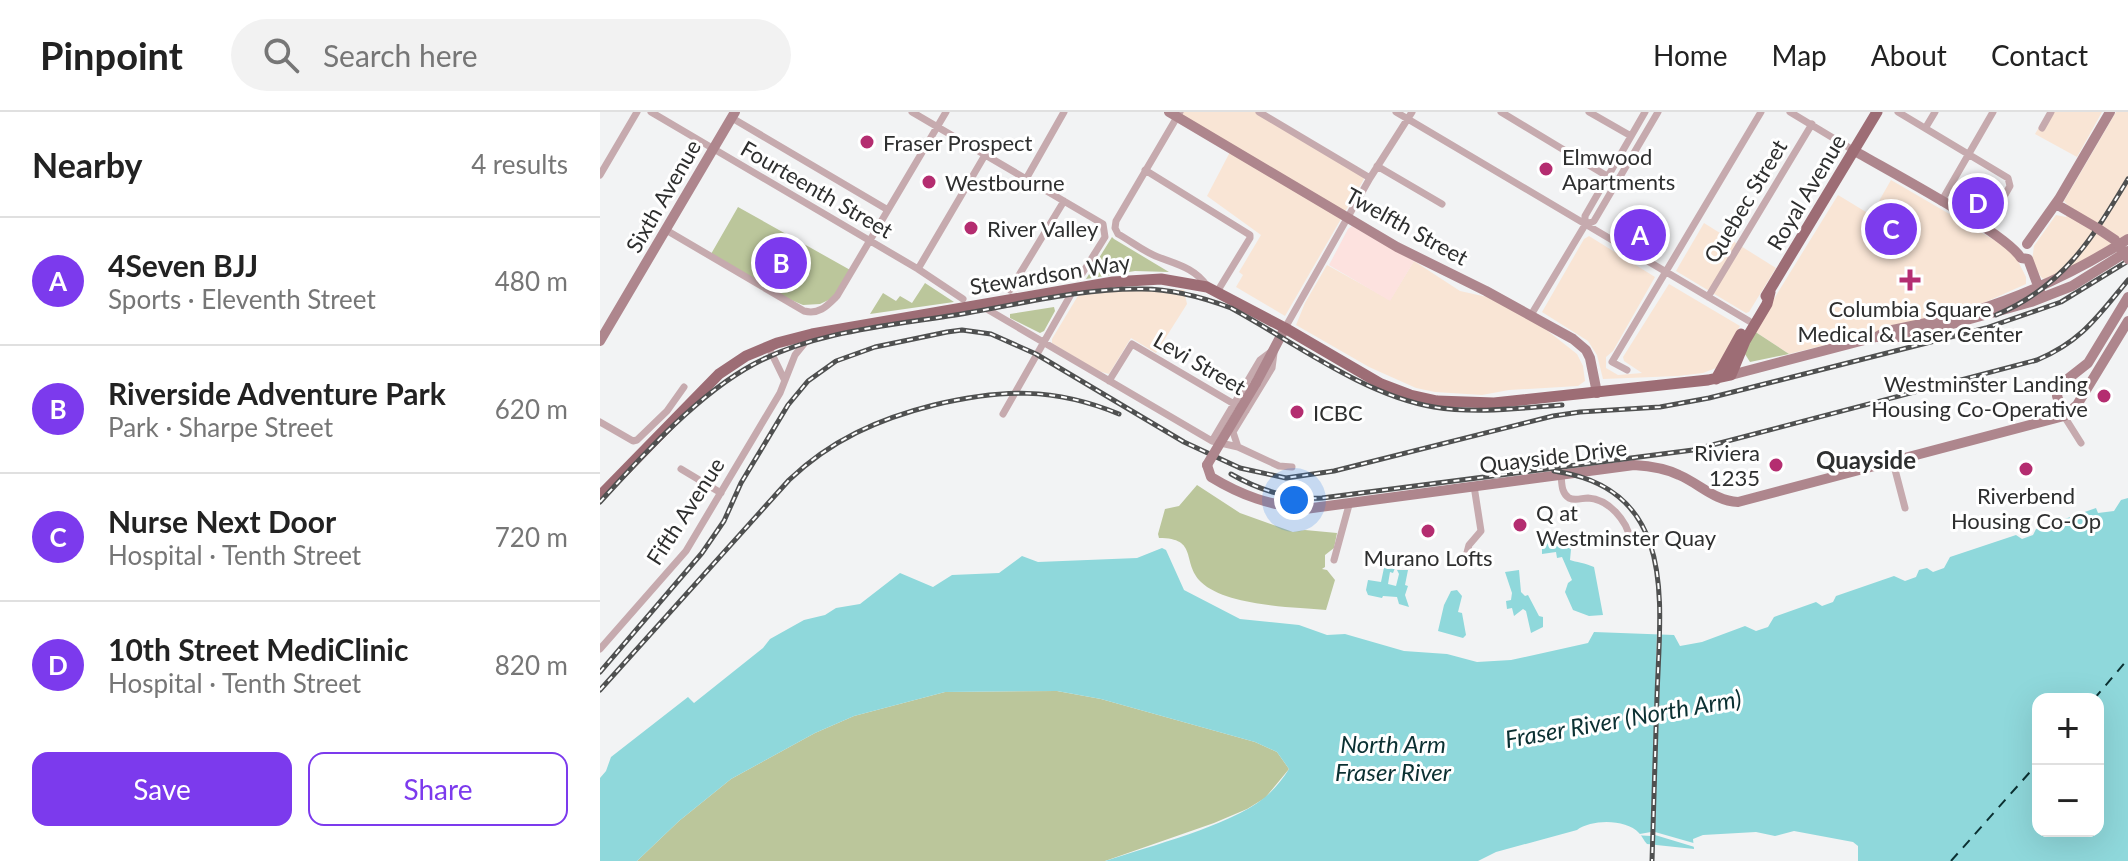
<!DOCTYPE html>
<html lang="en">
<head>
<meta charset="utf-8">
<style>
  body { margin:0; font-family:Lato,sans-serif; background:#f2f2f2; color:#222 }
  .controls { position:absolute; right:24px; bottom:24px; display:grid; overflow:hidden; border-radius:16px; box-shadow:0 8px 32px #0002 }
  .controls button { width:72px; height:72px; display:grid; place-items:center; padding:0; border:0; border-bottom:2px solid #e0e0e0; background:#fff; color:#222; font:40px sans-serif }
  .you { position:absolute; left:694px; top:388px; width:28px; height:28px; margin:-20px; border:6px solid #fff; border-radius:50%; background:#1a73e8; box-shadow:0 0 0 12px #1a73e833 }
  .badge { display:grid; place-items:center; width:52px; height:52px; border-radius:50%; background:#7c3aed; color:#fff; font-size:26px; font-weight:700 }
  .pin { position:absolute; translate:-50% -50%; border:4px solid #fff; box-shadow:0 2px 8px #0006 }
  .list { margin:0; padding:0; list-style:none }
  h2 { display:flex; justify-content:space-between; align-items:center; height:104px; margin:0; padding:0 32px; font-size:34px }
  h2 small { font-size:26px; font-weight:400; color:#767676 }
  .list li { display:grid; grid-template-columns:52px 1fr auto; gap:24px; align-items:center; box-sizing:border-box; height:128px; padding:0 32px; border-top:2px solid #e0e0e0 }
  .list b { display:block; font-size:30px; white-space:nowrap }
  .list p { margin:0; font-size:26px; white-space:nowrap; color:#767676 }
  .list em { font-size:26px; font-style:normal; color:#767676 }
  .actions { display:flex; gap:16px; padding:24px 32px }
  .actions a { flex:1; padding:18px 0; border:2px solid #7c3aed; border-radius:16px; text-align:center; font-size:28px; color:#7c3aed }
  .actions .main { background:#7c3aed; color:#fff }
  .icon { flex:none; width:44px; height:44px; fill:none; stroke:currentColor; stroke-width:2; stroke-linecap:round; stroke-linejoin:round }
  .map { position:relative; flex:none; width:1528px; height:749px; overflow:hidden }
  header { display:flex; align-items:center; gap:48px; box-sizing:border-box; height:112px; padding:0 40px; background:#fff; border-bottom:2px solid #e0e0e0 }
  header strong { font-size:38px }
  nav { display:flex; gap:44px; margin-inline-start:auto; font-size:28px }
  .search { width:560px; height:72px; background:#f2f2f2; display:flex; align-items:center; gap:20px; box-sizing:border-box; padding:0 28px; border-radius:44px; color:#767676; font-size:30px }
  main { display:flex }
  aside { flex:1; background:#fff }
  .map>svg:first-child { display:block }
</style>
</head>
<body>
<header>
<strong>Pinpoint</strong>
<div class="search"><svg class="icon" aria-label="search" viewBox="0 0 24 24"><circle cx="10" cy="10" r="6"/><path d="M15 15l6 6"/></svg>Search here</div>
<nav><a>Home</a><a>Map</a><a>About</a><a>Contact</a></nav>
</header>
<main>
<aside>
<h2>Nearby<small>4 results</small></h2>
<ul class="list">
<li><span class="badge">A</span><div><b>4Seven BJJ</b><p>Sports · Eleventh Street</p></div><em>480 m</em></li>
<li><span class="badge">B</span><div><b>Riverside Adventure Park</b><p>Park · Sharpe Street</p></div><em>620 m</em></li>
<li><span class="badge">C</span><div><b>Nurse Next Door</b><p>Hospital · Tenth Street</p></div><em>720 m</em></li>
<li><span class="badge">D</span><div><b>10th Street MediClinic</b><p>Hospital · Tenth Street</p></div><em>820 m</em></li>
</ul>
<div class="actions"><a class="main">Save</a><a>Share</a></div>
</aside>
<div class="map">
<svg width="1528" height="749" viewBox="0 0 1528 749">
  <rect width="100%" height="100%" fill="#f2f3f4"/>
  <path fill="#f9e5d5" d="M572 0H657L762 63 764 67 685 204 636 175 643 163 639 160 661 123 607 84 630 40Z
    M1448 0H1502L1477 45 1435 22Z
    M1516 0H1528V122L1475 155 1444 167 1441 165 1432 149 1434 134 1456 103 1466 105 1471 97 1464 89Z
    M1291 68 1413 139 1426 165V172L1370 197 1189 242 1154 219 1238 83 1271 103Z
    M1104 111 1176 156 1149 200 1146 201 1076 159Z
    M989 124 1055 165 1013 239 1006 245V256L1018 263 1042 261 1024 249 1023 245 1069 172 1140 214 1116 256 1103 261 1078 264 1003 267 997 243 988 229 942 200 984 127Z
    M814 149 860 179 887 185 939 212 977 242 983 254 985 269 978 274 909 278 882 283 835 280 816 276 769 255 696 213 705 191 727 153 790 188Z
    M530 175 584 178 587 192 556 241 531 226 509 262 498 259 452 231V227L479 182Z"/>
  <path fill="#fde2df" d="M752 114 814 149 790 189 729 153 748 117Z"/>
  <path fill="#bbc69b" d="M138 95 252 159 237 184 220 192 203 193 184 185 111 142Z
    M512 125 514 127 569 160 535 159 486 167Z
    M325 171 354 190 270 202 283 181 296 189 300 184 312 191Z
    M454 195 455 199 444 219 440 221 410 206V202Z
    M1154 219 1189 242 1150 250 1145 242Z
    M597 373 640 401 693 420 705 418 737 421 734 436 725 443V455L722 457 727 458 735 468 726 498C692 495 626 494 601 470 581 450 599 426 559 426L558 422 565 397 579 394Z
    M457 579 501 587 655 630 677 640 689 657 665 686 647 697 614 711 505 749H37L79 709 131 667 215 621 254 604 345 580Z"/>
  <path fill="#8fd8db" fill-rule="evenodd" d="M1528 386V749H1258V734L1253 730 1194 719 1175 724 1156 720 1103 723 1093 727 1094 737 1047 732C1044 729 1042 724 1039 721 1026 707 992 707 977 718L896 740 878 749H505C550 734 629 714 664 686 674 678 682 668 689 657L677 640 655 630 501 587 457 579 345 580 254 604 215 621 131 667 79 709 37 749H0V666L6 659 11 645 88 585 94 591 163 536 170 527 204 508 225 503 236 496 260 492 300 461 333 475 352 463 399 461 422 444 438 450 537 446 562 436 566 438 584 478 640 507 699 513 727 523 745 522 804 539 847 542 877 550 911 548 988 531 994 520 1074 523 1080 534 1102 530 1145 514 1156 519 1168 515 1174 505 1216 490 1222 494 1233 490 1236 484 1294 464 1305 469 1316 465 1319 458 1327 456 1333 460 1344 456 1350 445 1416 423 1422 427 1433 423 1436 417 1496 396 1498 401 1514 399 1521 388ZM1438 587H1498V719H1438Z
    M955 426V430L971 437 970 448C976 450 985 451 994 455L1003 503 989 504 973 498 965 480 968 471 972 468 962 445 957 446 956 440 942 442V428Z
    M785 451 793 453 795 456 793 461 790 460 788 472 796 474 799 462 797 458H808L805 473 808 474 805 483 809 495 799 492 797 485 783 484 782 486 768 483 766 478 768 468 781 470Z
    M919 458 921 480 925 484 928 483 939 504 943 505V515L931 521 926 499 923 497 914 504 912 496 907 497 906 489 911 488 912 481 905 460Z
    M857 478 862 484 858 500 862 501 866 523 863 526 838 519 844 493 851 479Z"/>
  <path fill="#f2f3f4" d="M1057 518H1061L1055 720 1097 732 1098 736 1055 723 1054 737H1051V724L1034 723 1051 720Z"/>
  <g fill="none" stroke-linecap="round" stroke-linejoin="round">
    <path stroke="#0b3032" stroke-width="2" stroke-dasharray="10 8" stroke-linecap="butt" d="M1494 587 1528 547
      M1351 749 1438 651"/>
    <path stroke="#c6aaae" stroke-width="7" d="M51 0 318 157 363 187
      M312 0 503 112 505 125 480 165
      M580 0 516 109 515 116 518 122C531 129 544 140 558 145 576 152 595 156 607 174
      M659 0 770 66
      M796 0 1149 209
      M901 0 1007 64
      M989 0 1031 24
      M1190 0 1253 38
      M1298 0 1408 66 1410 74 1386 116
      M132 6 288 98
      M1326 15 1335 0
      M1442 16 1451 0
      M777 54 842 92
      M545 58 650 123V126L617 180
      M0 63 37 0
      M426 67 464 0
      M1341 90 1393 0
      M985 113V104L1045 0
      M66 118 204 199C219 203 227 194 237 184L346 0
      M318 157 385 43
      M410 178 464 89
      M1108 185 1212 12
      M380 193 612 329 638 335 679 354 692 355
      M931 203 985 113 994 109 1058 0
      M685 216 770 66 812 0
      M168 234 184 267
      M1027 258 1012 250 1161 0
      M509 269 532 232 646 299
      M403 302 474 177
      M1464 304 1481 331
      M0 310 33 329 37 328 67 299 84 275
      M612 329 660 248 672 239
      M638 335 633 320 672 256 674 241
      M1293 350 1305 396
      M81 357 121 381
      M961 363C962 371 961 381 969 386 975 389 982 386 988 386 1009 387 1027 409 1030 427
      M734 448 749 393
      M865 448 869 433 881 419 874 374
      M0 537 86 439 180 281 195 243 211 223"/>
    <path stroke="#ae868d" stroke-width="10" d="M569 0 797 135 886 179 973 227 986 238 990 246 997 281
      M1253 38C1287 58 1405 120 1421 146L1428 147
      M1456 92 1497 116
      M1427 132 1459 87 1510 0
      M1428 147 1440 179
      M1278 224 1287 219C1315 213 1344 208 1371 200 1427 183 1479 158 1528 127
      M0 229 135 0
      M1131 263 1276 225H1303L1338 216 1431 190 1472 174 1528 139
      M656 271 685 216
      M1464 304 1457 284 1460 273 1488 251 1528 185
      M607 353 611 365C642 384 670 393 705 397L1034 353C1050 354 1065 356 1079 363 1100 372 1115 389 1138 390L1464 304 1477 293 1528 209"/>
    <path stroke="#9d6d75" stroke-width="11" d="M1166 184 1277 0
      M1116 267 1141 222
      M0 384 119 262 146 244 177 231 212 222 513 170 561 167 607 175 685 216 781 272 810 283 837 289 894 291 1108 268 1131 263 1145 229 1167 192 1170 180"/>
    <defs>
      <path id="rail" d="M1396 203C1463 175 1492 127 1528 67
        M954 359C1079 377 1060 491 1057 584 1055 639 1054 694 1052 749
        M631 362C659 378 690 388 722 386L1093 338 1437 248C1482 229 1498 204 1528 168
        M0 390C43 343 98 282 154 252 217 218 297 213 367 201 425 191 483 176 542 177 573 177 602 185 631 196 694 230 763 283 834 295 876 302 920 296 962 293
        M0 560 102 441 124 409 141 371 188 293 208 269 236 249 275 235 347 220 362 218 391 222 436 242 584 330 640 356 686 366 734 359 953 304 980 300 1060 295 1109 286 1386 216 1461 190 1528 149
        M0 578 189 368C231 328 278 307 334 293 401 277 454 275 519 302"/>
    </defs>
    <use href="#rail" stroke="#4f5050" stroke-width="5"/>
    <use href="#rail" stroke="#fff" stroke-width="2" stroke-dasharray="6" stroke-linecap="butt"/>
    <path stroke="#ae868d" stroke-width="10" d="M1497 116 1515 128 1528 147
      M607 353 656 271"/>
  </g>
  <g fill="#b42d70" stroke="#fff" stroke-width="3">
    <circle cx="267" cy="30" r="8"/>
    <circle cx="946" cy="57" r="8"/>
    <circle cx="329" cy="70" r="8"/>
    <circle cx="371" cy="116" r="8"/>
    <path d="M1306 156h8v8h8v8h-8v8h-8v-8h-8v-8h8z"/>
    <circle cx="1504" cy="284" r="8"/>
    <circle cx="697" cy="300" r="8"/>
    <circle cx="1176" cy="353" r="8"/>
    <circle cx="1426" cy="357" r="8"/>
    <circle cx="920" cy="413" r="8"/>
    <circle cx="828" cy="419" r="8"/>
  </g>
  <g text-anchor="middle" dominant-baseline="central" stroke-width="6" stroke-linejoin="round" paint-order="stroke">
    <g font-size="22" fill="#2e2f2f" stroke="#fff" text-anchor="start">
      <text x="283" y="30">Fraser Prospect</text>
      <text x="962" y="44">Elmwood<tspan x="962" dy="25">Apartments</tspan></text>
      <text x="345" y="70">Westbourne</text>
      <text x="387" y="116">River Valley</text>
      <text x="1310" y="196" text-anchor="middle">Columbia Square<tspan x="1310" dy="25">Medical &amp; Laser Center</tspan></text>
      <text x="1488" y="271" text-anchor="end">Westminster Landing<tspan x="1488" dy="25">Housing Co-Operative</tspan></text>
      <text x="713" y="300">ICBC</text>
      <text x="1160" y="340" text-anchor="end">Riviera<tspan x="1160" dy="25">1235</tspan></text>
      <text x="1426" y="383" text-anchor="middle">Riverbend<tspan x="1426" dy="25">Housing Co-Op</tspan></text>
      <text x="936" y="400">Q at<tspan x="936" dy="25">Westminster Quay</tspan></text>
      <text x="828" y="445" text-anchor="middle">Murano Lofts</text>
    </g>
    <g font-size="22" fill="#2e2f2f" stroke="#fff">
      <text transform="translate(217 77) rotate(30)">Fourteenth Street</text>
      <text transform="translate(1206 80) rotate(-59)">Royal Avenue</text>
      <text transform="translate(63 84) rotate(-60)">Sixth Avenue</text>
      <text transform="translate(1145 89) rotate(-59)">Quebec Street</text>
      <text transform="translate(807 114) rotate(29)">Twelfth Street</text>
      <text transform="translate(450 162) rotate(-9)">Stewardson Way</text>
      <text transform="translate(600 251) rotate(30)">Levi Street</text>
      <text transform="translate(953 344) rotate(-7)">Quayside Drive</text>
      <text transform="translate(85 399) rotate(-57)">Fifth Avenue</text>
    </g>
    <g font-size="24" font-weight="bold" fill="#2e2f2f" stroke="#fff">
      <text x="1266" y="347">Quayside</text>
    </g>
    <g font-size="24" font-style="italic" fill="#0b3032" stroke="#fff">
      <text transform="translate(1023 606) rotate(-10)">Fraser River (North Arm)</text>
      <text x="793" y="631">North Arm<tspan x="793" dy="28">Fraser River</tspan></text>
    </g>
  </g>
</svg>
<div class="controls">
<button>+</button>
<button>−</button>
</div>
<div class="you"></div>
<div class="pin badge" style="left:1040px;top:123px">A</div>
<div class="pin badge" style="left:181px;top:151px">B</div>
<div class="pin badge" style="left:1291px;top:117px">C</div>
<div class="pin badge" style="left:1378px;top:91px">D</div>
</div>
</main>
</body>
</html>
